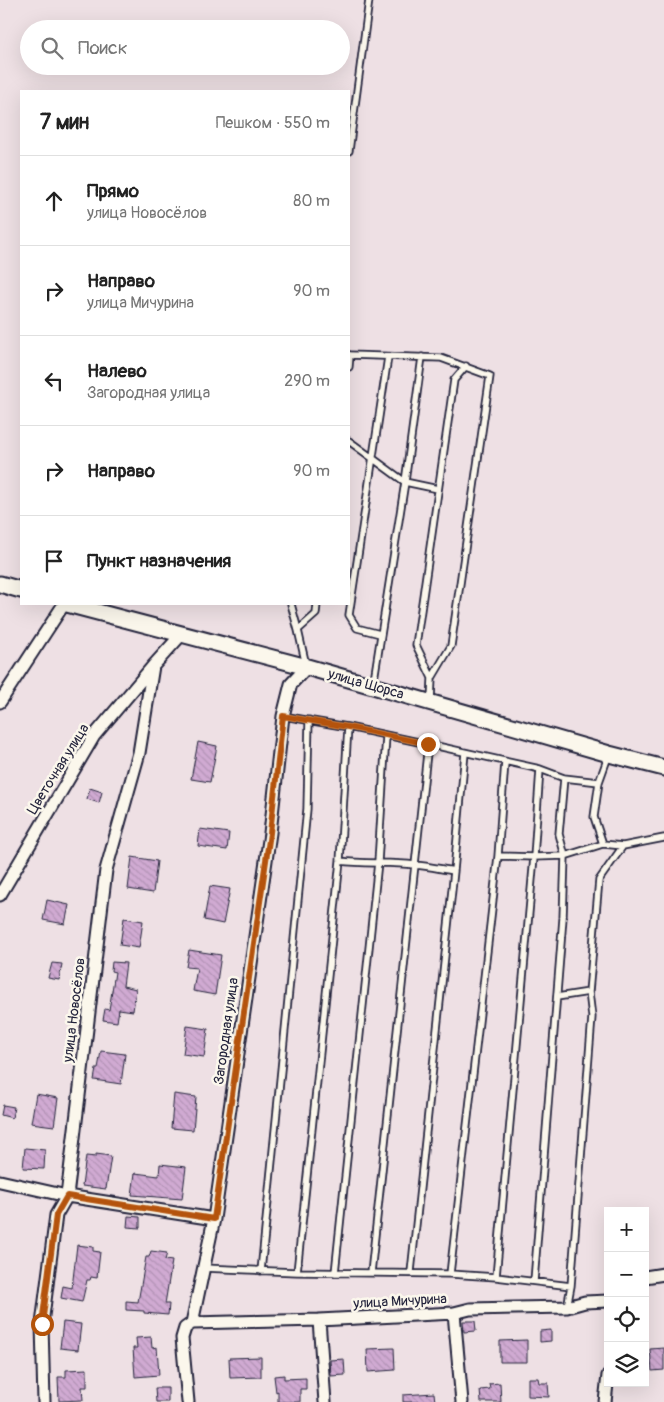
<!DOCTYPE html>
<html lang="ru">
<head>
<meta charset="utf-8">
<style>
  body { margin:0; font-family:Pangolin,sans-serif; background:#f6f6f6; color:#222 }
  .controls { position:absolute; right:15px; bottom:15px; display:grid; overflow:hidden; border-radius:0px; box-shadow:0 5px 20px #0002 }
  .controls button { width:45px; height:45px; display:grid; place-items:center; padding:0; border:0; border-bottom:1px solid #e0e0e0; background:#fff; color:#222; font:25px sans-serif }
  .stop { position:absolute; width:15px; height:15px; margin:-11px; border:4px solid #b45309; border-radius:50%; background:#fff }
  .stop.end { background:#b45309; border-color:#fff; box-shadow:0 1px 5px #0008 }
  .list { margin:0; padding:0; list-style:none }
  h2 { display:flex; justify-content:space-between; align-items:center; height:65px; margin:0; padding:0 20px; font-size:21px }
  h2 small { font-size:16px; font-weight:400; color:#767676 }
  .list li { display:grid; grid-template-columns:32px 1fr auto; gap:15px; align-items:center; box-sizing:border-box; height:90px; padding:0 20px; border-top:1px solid #e0e0e0 }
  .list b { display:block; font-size:19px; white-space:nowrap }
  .list p { margin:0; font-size:16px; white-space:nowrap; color:#767676 }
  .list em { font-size:16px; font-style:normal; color:#767676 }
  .icon { flex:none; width:28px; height:28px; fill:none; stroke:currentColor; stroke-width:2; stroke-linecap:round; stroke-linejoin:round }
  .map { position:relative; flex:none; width:664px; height:1402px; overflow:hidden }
  .search { position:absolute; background:#fff; box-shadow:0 5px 20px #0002; left:20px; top:20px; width:330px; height:55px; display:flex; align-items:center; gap:12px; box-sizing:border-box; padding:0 18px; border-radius:28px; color:#767676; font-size:19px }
  .panel { position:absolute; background:#fff; box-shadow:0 5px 20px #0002; left:20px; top:90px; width:330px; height:515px; border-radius:0px }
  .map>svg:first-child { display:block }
</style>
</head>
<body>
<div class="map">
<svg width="664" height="1402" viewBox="0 0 664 1402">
  <defs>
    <pattern id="building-back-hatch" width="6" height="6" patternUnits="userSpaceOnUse" patternTransform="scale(1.25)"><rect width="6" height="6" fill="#d0aad2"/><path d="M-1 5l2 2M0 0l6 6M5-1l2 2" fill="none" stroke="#b292b5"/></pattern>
  </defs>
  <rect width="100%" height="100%" fill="#eee0e4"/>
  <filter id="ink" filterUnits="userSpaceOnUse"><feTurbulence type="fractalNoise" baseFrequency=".02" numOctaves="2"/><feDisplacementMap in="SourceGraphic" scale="10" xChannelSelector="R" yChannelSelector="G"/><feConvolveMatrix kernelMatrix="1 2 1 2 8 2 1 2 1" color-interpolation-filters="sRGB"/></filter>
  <g filter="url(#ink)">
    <path fill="url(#building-back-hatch)" stroke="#22223b" d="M198 742 217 746 210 782 191 779Z
      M90 788 102 792 99 803 87 799Z
      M200 829 229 833 227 850 198 846Z
      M132 857 157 861 153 893 128 889Z
      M210 886 230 889 223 924 204 920Z
      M47 900 69 905 65 924 43 920Z
      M124 918 143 921 139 948 120 945Z
      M189 950 221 955 215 995 193 991 197 968 186 967Z
      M112 962 126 963 123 986 136 989 133 1011 119 1009 117 1022 103 1020 105 1009 109 1010 115 972 111 971Z
      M52 963 62 964 59 980 48 978Z
      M187 1026 208 1029 204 1057 183 1054Z
      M101 1051 125 1054 121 1084 94 1080 96 1069H98Z
      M36 1094 58 1098 54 1126 31 1123Z
      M174 1094 196 1097 193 1130 171 1128Z
      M3 1105 14 1107 12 1118 1 1115Z
      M25 1148 45 1150 44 1169 23 1168Z
      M96 1154 111 1156 106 1189 82 1186 86 1156 96 1157Z
      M160 1164 186 1167 182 1199 132 1195 135 1173 159 1176Z
      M128 1216 140 1217V1228L127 1227Z
      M77 1245 93 1247V1251L100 1252 97 1278 91 1277 90 1280H87L82 1302 61 1298 63 1286 72 1288Z
      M151 1251 167 1253 165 1260 172 1261 165 1304H169L168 1315 144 1313V1311L126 1310V1301L138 1302 146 1257H149Z
      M463 1321H475L476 1331 464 1332Z
      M63 1322 81 1324 78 1350 60 1348Z
      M551 1330V1341L540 1342V1331Z
      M151 1337 152 1348 157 1347 159 1375 135 1377 133 1348H137L136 1338Z
      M527 1340V1362H500V1341Z
      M394 1348 395 1370 368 1372 367 1349Z
      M664 1348V1370L652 1371 650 1349Z
      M261 1357V1377L230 1378 229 1358Z
      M344 1359 345 1375 331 1376 330 1360Z
      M87 1369V1387H82L83 1400 59 1401 58 1377H66V1370Z
      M284 1375V1379L306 1378V1389H300V1402H278V1391L276 1392 274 1376Z
      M528 1378H538L539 1383H548L549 1397 528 1396Z
      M500 1383 501 1402H481L480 1390 490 1389 489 1384Z
      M155 1388H168V1402H156Z
      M434 1393 435 1402H403V1395Z"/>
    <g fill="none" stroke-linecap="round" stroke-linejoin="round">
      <defs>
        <path id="lane" d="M349 151 369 0
          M349 355 441 358 490 376 451 646 432 678 431 701
          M349 367 350 355
          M349 441 405 482 438 489
          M291 604 298 630
          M380 634 357 628 349 615 388 357
          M306 665 298 630 316 614 317 604
          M432 678 416 645 454 380 466 366
          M373 686 405 482 422 357
          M283 716 348 727 428 744 540 769 564 778 599 782
          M505 762 498 856 534 857 565 856 603 844
          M623 846 664 838
          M340 861C365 864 390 862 415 865 428 866 441 869 454 871
          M557 997 589 992
          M203 1268 297 1272 450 1274 496 1277 571 1286
          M261 1271 307 809 309 720
          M297 1272 340 861 348 727
          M411 1272 454 871 465 753
          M335 1273 378 862 386 736
          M371 1273 428 744
          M450 1274 498 856
          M496 1277 534 857 540 769
          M534 1281 563 918 565 856 559 834 564 778
          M567 1307 571 1286 592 1017 589 992 599 880 623 846 603 844 594 817 599 782 609 754"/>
        <path id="street" d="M0 702 64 604
          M0 895 94 736 153 666
          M0 1181 67 1196 214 1219
          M645 1277 664 1274
          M454 1313 462 1402
          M319 1320 325 1402
          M192 1323 319 1320 454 1313 470 1309 567 1307 585 1302 608 1301
          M44 1402 42 1324 56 1215 67 1196 106 870 139 753 153 666 181 635
          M188 1402 182 1338 185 1328 192 1323 214 1219 270 833 283 716 291 684 307 667
          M605 1402 608 1375"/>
        <path id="secondary" d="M0 584 21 590
          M67 604 307 667 609 754 664 768"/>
      </defs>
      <use href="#lane" stroke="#22223b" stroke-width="9"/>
      <use href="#street" stroke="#22223b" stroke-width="15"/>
      <use href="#secondary" stroke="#22223b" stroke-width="19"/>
      <use href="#lane" stroke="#fbf7ec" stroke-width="5.5"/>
      <use href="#street" stroke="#fbf7ec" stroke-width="11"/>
      <use href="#secondary" stroke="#fbf7ec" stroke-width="15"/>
    </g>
  </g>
  <g fill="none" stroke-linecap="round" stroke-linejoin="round" filter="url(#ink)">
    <path stroke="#b45309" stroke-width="6" d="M42 1324 56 1215 67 1196 214 1219 270 833 283 716 348 727 428 744"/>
  </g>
  <g text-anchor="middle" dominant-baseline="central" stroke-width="5" stroke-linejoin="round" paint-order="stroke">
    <g font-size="14" fill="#22223b" stroke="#fbf7ec">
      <text transform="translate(366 684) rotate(16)">улица Щорса</text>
      <text transform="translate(58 769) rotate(-58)">Цветочная улица</text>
      <text transform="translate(74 1010) rotate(-83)">улица Новосёлов</text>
      <text transform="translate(226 1031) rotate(-82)">Загородная улица</text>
      <text transform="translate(400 1301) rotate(-3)">улица Мичурина</text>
    </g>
  </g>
</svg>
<div class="controls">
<button>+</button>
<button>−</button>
<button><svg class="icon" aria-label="locate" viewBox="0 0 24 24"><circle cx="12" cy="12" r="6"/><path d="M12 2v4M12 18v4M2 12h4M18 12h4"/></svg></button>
<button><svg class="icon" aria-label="layers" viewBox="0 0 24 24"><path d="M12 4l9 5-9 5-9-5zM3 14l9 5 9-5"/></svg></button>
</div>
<div class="stop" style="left:42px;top:1324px"></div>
<div class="stop end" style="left:428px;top:744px"></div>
<div class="search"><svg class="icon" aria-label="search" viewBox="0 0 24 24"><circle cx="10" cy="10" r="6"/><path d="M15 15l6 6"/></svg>Поиск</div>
<section class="panel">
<h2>7 мин<small>Пешком · 550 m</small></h2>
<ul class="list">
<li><svg class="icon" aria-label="ahead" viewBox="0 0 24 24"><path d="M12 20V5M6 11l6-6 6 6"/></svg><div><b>Прямо</b><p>улица Новосёлов</p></div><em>80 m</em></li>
<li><svg class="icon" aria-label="right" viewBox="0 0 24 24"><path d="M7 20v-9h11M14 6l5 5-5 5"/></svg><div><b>Направо</b><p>улица Мичурина</p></div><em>90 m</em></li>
<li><svg class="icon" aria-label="left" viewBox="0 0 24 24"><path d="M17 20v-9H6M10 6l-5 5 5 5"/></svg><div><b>Налево</b><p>Загородная улица</p></div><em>290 m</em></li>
<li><svg class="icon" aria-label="right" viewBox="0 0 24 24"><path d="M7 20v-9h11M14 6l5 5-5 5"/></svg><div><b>Направо</b></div><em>90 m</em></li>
<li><svg class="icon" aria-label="arrive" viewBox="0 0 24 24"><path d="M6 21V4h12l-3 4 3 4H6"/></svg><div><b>Пункт назначения</b></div></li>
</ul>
</section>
</div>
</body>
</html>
